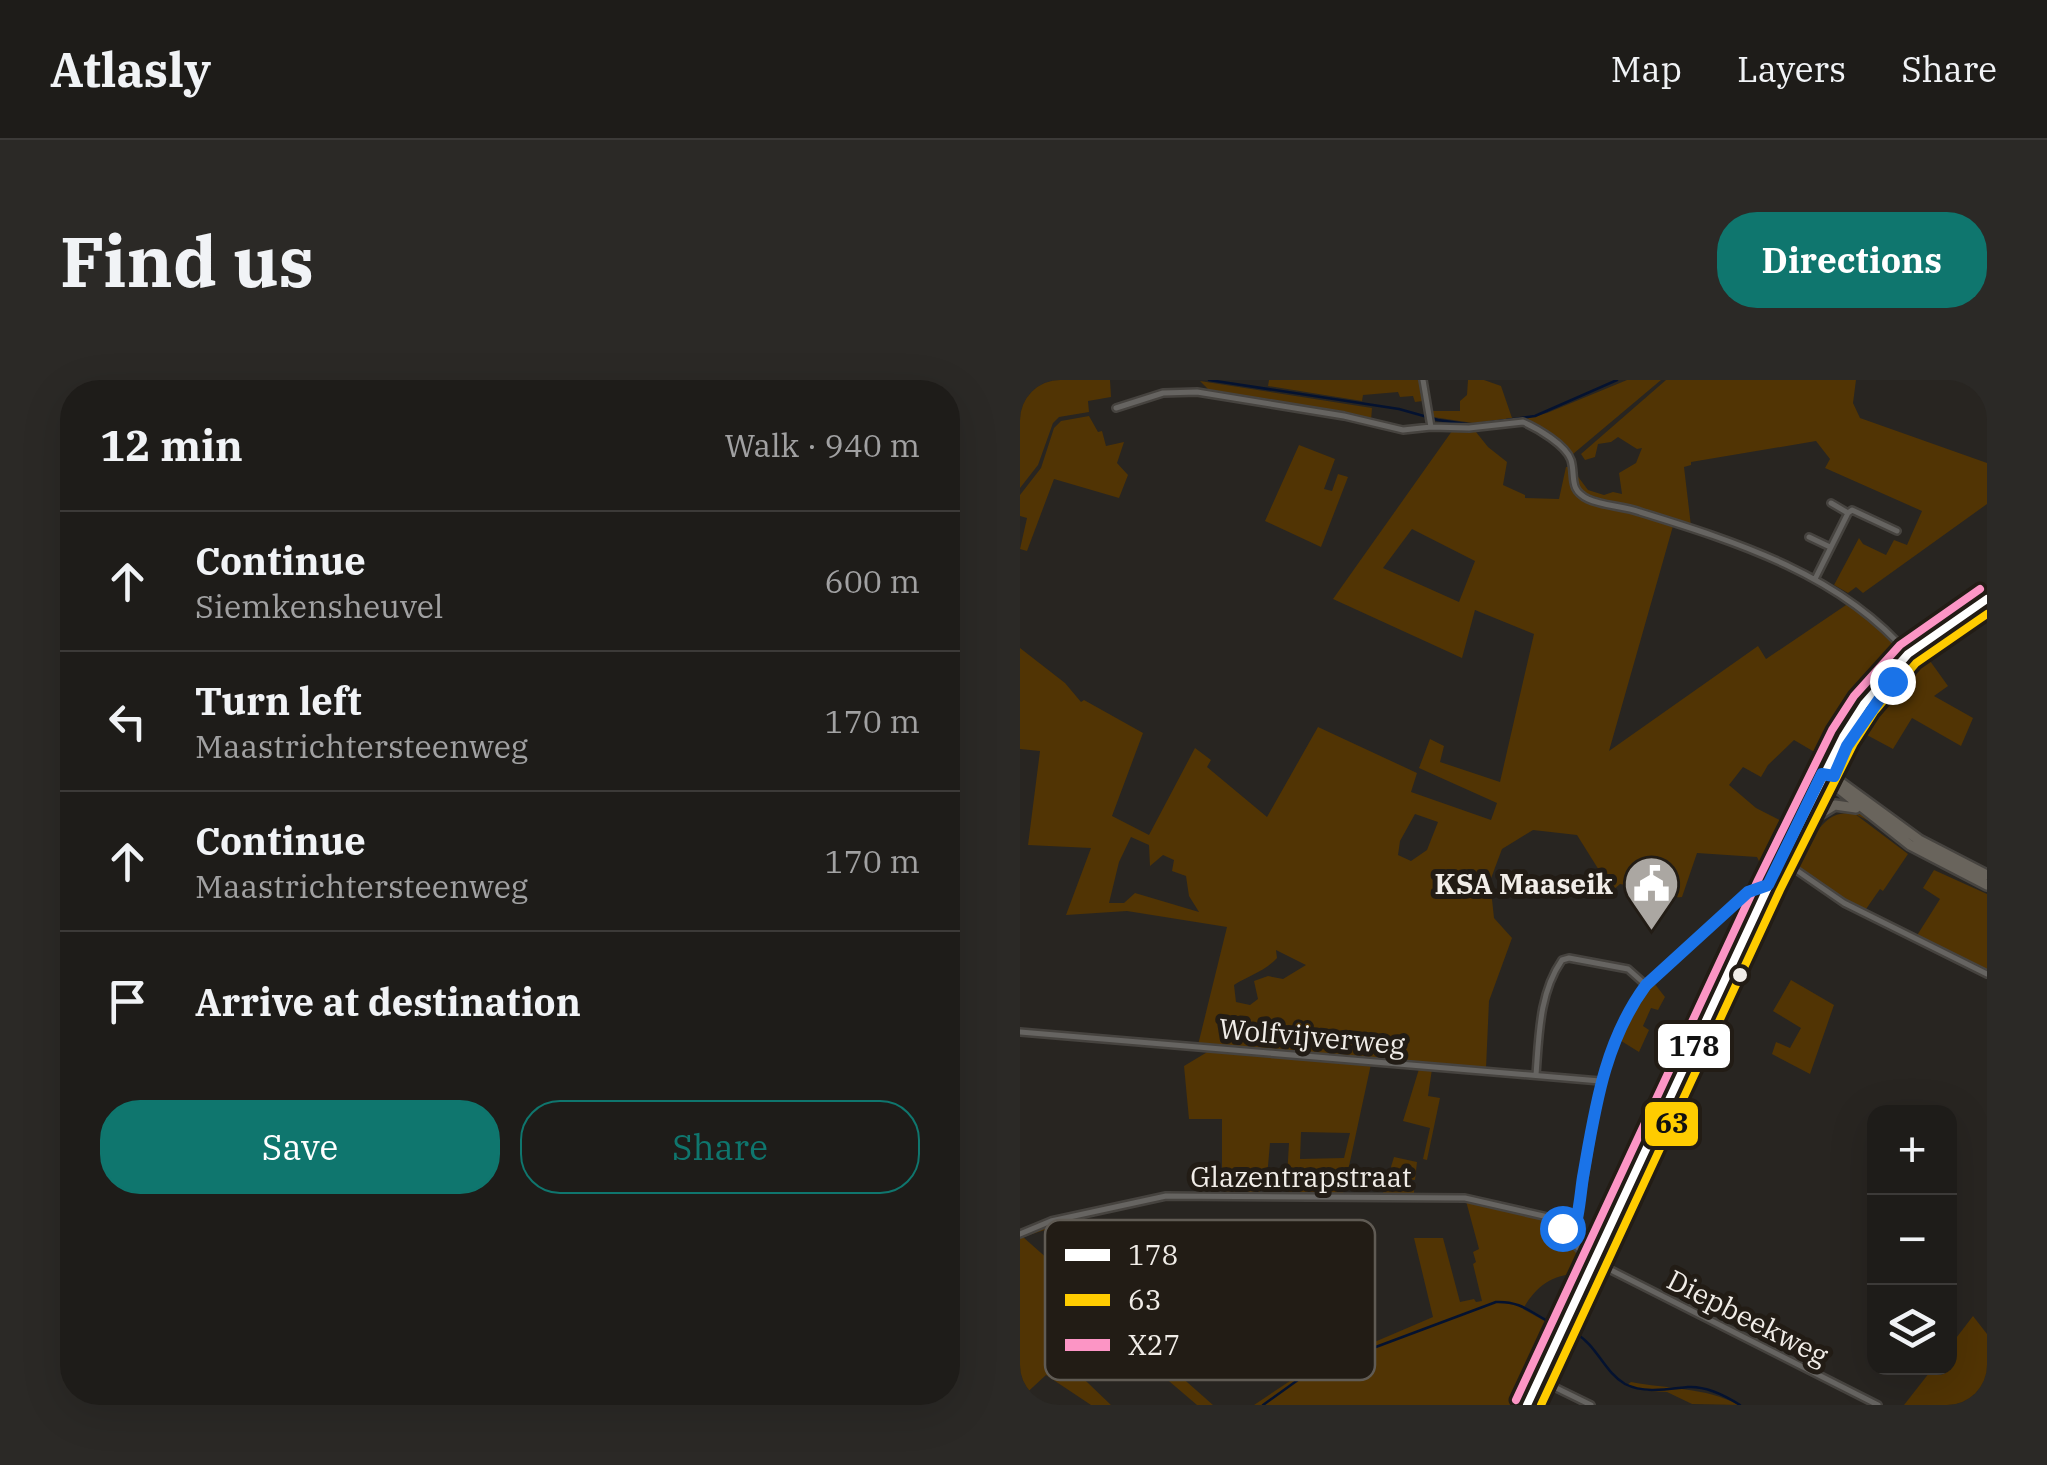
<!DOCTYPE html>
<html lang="en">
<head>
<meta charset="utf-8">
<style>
  body { margin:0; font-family:"IBM Plex Serif",serif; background:#2b2926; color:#f1f3f6 }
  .controls { position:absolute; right:30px; bottom:30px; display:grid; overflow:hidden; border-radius:20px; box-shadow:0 10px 40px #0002 }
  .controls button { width:90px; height:90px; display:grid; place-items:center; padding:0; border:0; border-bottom:2px solid #3c3a38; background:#1e1c19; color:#f1f3f6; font:50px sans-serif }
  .stop { position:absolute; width:30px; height:30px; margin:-22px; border:8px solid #1a73e8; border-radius:50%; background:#fff }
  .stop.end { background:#1a73e8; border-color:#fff; box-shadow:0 2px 10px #0008 }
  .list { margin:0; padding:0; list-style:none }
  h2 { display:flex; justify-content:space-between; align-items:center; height:130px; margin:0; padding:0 40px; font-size:42px }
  h2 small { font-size:32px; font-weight:400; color:#a1a1a2 }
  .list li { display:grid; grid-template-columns:65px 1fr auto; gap:30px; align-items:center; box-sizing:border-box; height:140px; padding:0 40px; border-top:2px solid #3c3a38 }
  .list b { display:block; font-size:38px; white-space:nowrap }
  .list p { margin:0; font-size:32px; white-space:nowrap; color:#a1a1a2 }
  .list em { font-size:32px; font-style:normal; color:#a1a1a2 }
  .actions { display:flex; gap:20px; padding:30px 40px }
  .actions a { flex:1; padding:22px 0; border:2px solid #0f766e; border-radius:40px; text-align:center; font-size:35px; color:#0f766e }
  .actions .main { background:#0f766e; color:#fff }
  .icon { flex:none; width:55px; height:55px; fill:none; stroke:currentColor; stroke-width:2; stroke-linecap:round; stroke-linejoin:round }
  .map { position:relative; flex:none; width:967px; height:1025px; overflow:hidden; border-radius:40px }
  header { display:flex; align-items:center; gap:60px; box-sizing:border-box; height:140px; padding:0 50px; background:#1e1c19; border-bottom:2px solid #3c3a38 }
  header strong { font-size:48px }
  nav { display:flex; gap:55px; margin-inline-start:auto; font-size:35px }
  .intro { display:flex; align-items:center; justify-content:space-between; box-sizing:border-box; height:240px; padding:0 60px }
  h1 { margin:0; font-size:70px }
  .button { padding:25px 45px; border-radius:40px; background:#0f766e; color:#fff; font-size:35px; font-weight:700 }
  main { display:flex; gap:60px; padding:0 60px }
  aside { flex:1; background:#1e1c19; border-radius:40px; box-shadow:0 10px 40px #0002 }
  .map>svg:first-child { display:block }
</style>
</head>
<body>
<header>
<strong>Atlasly</strong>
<nav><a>Map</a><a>Layers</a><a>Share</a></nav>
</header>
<div class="intro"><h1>Find us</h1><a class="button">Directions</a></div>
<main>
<aside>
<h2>12 min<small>Walk · 940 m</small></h2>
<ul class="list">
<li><svg class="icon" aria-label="ahead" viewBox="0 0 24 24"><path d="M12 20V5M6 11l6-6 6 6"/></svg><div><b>Continue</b><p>Siemkensheuvel</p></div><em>600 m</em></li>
<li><svg class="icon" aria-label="left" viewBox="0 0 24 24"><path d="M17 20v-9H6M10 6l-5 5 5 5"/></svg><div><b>Turn left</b><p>Maastrichtersteenweg</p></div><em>170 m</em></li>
<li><svg class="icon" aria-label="ahead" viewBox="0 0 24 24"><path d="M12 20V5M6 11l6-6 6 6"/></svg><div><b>Continue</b><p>Maastrichtersteenweg</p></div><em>170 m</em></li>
<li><svg class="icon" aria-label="arrive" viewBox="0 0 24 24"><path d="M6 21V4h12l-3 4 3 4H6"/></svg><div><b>Arrive at destination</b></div></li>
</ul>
<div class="actions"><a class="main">Save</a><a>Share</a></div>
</aside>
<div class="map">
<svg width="967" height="1025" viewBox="0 0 967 1025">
  <rect width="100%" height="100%" fill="#282521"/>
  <path fill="#513404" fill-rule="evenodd" d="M0 0H90L91 17 68 21 69 32 39 37 33 43 18 85 0 108Z
    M249 0H400L403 21 395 22 393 16 380 17 378 12 343 15 342 21 248 6Z
    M448 0H464L481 6 492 38 453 43 413 37 412 31H440V21L447 15Z
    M607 0H641L553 74 501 40 527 33Z
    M646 0H836L833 23 840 38 967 83V124L843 213 836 207 828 213 814 205 839 158 843 164 866 175 874 160 887 165 902 131 805 88 810 79 796 61 671 82V85L664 87 671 146 563 113 555 106 553 90 568 110 584 115 593 112 602 114 599 93 616 83 622 68 617 69 598 57 591 62 578 64 575 77 565 80 561 74Z
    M180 1 352 28 351 41 330 34 189 10Z
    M69 36 78 52 82 51 86 66 104 62 97 83 108 95 99 118 34 99 7 171 0 169 7 138 0 136V115L21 88 34 48 41 41Z
    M432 51 456 52 468 67 487 82 483 105 505 115V118L539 119 546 87H549L552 109 562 119 653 146 589 371 738 266 746 279 829 223 840 230 880 267 882 273 846 312 803 377 774 360 748 385 741 397 723 387 709 405 736 428 769 445 745 493 737 477 677 473 662 517C642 519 620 507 600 504L592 511 557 455 513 450 482 469 470 501 474 538 492 558 469 621 466 688 178 665 207 547 107 531 46 535 71 468 8 465 20 371 0 369V268L45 303 61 322 64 320 123 353 92 436 129 455 175 368 191 380 187 387 247 437 298 347 397 393 391 412 471 440 477 423 399 388 410 359 424 366 420 382 480 402 514 254 455 230 442 278 313 219ZM392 149 455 181 439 222 363 188ZM395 434 418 442 407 470 391 481 378 475 380 461ZM111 457 129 465 130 486 143 475 154 480 152 491 166 496 169 516 179 532 115 513 104 523H89L99 482ZM256 570 286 585 263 599 248 596 234 601 238 619 230 625 216 622 214 605C230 595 244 592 257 578Z
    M279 65 315 79 304 109 312 111 318 94 328 97 301 167 245 141Z
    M905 274 928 306 914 316 953 338 941 366 892 338 873 369 845 354 876 308Z
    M833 429 859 446 835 434 888 474 863 511 860 509 844 532 799 505 778 487C790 465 802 427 833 434L827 430Z
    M914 490 967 514V593L896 557 920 519 903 508Z
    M771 600 814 625 790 694 752 674 756 662 770 668 781 648 753 631Z
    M634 603 645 617 638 630 631 628 623 646 629 650 619 672 598 659 617 621Z
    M189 671 351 684 323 814H266L269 763H250L246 809H240V813L206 814 202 810V739H169L164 686ZM281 752 330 753 324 778 280 779Z
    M399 689H412L408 716 420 718 407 780 403 779 410 748 383 741Z
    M374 777 397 782 395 800 387 799 386 804 394 807V815L363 813Z
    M446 821 527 839 566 880 561 894C533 893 516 906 503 929L537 948 500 1025H234L282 993 413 937 394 858H423L440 922 454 919 456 922 462 921 453 884 456 882 453 872 459 869Z
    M70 829 71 835 3 857 193 1025H177L81 943 43 979 91 1025H71L26 995 0 1019V849Z
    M953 936 967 954V1025H884L913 988H929L930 966Z
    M611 1002C647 1009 685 1007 719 1025L672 1024 647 1012 628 1011 607 1005Z"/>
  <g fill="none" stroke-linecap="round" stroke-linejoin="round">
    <path stroke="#041230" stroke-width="2.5" d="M189 0 379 29 418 40 453 45 515 36 597 0
      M555 953C577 965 584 992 605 1004 625 1014 648 1009 668 1007 686 1006 706 1016 720 1025
      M530 956 535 945
      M243 1025 289 992 476 922C504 921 512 935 536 945
      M498 1025 528 961"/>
    <defs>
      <path id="street" d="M403 0 411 47
        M96 28 143 13 177 12 324 36 383 50 411 47 449 48 503 42C517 48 546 65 551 80 556 97 548 109 568 119 583 126 604 126 620 132 717 162 822 195 889 275
        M811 123 828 133
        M789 157 810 167
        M795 199 828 133 832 130 877 151
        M769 485 824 523 967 594
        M0 652 580 701
        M516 695C519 656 519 613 542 580L549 578 608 589 626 605
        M0 854 31 841 146 816 445 818 528 837 562 872 574 880
        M551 858C559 840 560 816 564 797 575 729 584 662 626 605L728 512 748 505
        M557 863 577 874
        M579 884 858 1025
        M524 1002 571 1025"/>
      <path id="secondary" d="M803 393C826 350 851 306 890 273 913 253 942 237 967 219
        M814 396C832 348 867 300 904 266"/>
      <path id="primary" d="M810 395 899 460 967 495
        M808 400 890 465 967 505
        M795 437 815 425 836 428
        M665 687 803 394
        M567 896 582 864
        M513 1025 753 516 814 396"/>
    </defs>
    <use href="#street" stroke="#46433f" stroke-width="10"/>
    <use href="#secondary" stroke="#46433f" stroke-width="11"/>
    <use href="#primary" stroke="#46433f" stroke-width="14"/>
    <use href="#street" stroke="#666461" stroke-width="5"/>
    <use href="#secondary" stroke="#666461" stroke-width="6"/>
    <use href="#primary" stroke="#69645c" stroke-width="9"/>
    <defs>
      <path id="bus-1" d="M507 1025 749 505 823 357 844 324 888 274 967 219"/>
      <path id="bus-2" d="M521 1025 760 510 834 363 854 332 896 283 967 234"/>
      <path id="bus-3" d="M496 1020 738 500 812 350 834 316 880 265 960 209"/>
    </defs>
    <use href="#bus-1" stroke="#221c15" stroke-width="15"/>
    <use href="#bus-2" stroke="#221c15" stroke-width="15"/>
    <use href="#bus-3" stroke="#221c15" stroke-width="15"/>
    <use href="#bus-1" stroke="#fff" stroke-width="8"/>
    <use href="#bus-2" stroke="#fc0" stroke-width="8"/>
    <use href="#bus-3" stroke="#fc95c5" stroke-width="8"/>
  </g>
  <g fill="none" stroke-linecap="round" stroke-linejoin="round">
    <path stroke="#1a73e8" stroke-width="12" d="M542 848 551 858C559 840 560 816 563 797 575 729 584 662 626 605L728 512 748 505 802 394 814 396 827 366 872 301"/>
  </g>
  <defs>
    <symbol id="civic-pin" viewBox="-11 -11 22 30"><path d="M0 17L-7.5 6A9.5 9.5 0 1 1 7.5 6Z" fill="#aba7a2" stroke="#221c15"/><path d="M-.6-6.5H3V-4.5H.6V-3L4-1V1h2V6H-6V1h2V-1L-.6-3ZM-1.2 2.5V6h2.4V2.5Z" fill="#fff"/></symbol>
  </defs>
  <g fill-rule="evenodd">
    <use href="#civic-pin" x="600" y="472" width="63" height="86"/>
  </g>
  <circle fill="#f1ede8" stroke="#221c15" stroke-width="4" cx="720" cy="595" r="9"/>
  <g text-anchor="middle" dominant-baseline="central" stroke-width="10" stroke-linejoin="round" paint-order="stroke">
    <g font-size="28" font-weight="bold" fill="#f1ede8" stroke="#221c15" text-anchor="end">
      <text x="593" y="503">KSA Maaseik</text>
    </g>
    <g font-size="28" fill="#f1ede8" stroke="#221c15">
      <text transform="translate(292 656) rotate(5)">Wolfvijverweg</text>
      <text x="281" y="796">Glazentrapstraat</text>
      <text transform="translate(728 937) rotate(27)">Diepbeekweg</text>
    </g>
  </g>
  <rect x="25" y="840" width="330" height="160" rx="15" fill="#221c15" stroke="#605b54" stroke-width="2.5"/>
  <rect x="45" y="869" width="45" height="12" fill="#fff"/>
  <rect x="45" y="914" width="45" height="12" fill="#fc0"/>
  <rect x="45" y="959" width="45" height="12" fill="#fc95c5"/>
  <g font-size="28" fill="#f1ede8">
    <text x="108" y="885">178</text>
    <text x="108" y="930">63</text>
    <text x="108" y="975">X27</text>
  </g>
  <g stroke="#221c15" stroke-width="4">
    <rect x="636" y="642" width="76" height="48" rx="10" fill="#fff"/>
    <rect x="623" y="720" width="57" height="48" rx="10" fill="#fc0"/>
  </g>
  <g font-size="28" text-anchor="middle" font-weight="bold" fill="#111">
    <text x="674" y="676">178</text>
    <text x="652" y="753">63</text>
  </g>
</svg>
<div class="controls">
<button>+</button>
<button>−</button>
<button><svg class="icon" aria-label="layers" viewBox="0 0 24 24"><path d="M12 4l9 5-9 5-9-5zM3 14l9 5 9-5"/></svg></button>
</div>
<div class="stop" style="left:542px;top:848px"></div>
<div class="stop end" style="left:872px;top:301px"></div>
</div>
</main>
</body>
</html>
